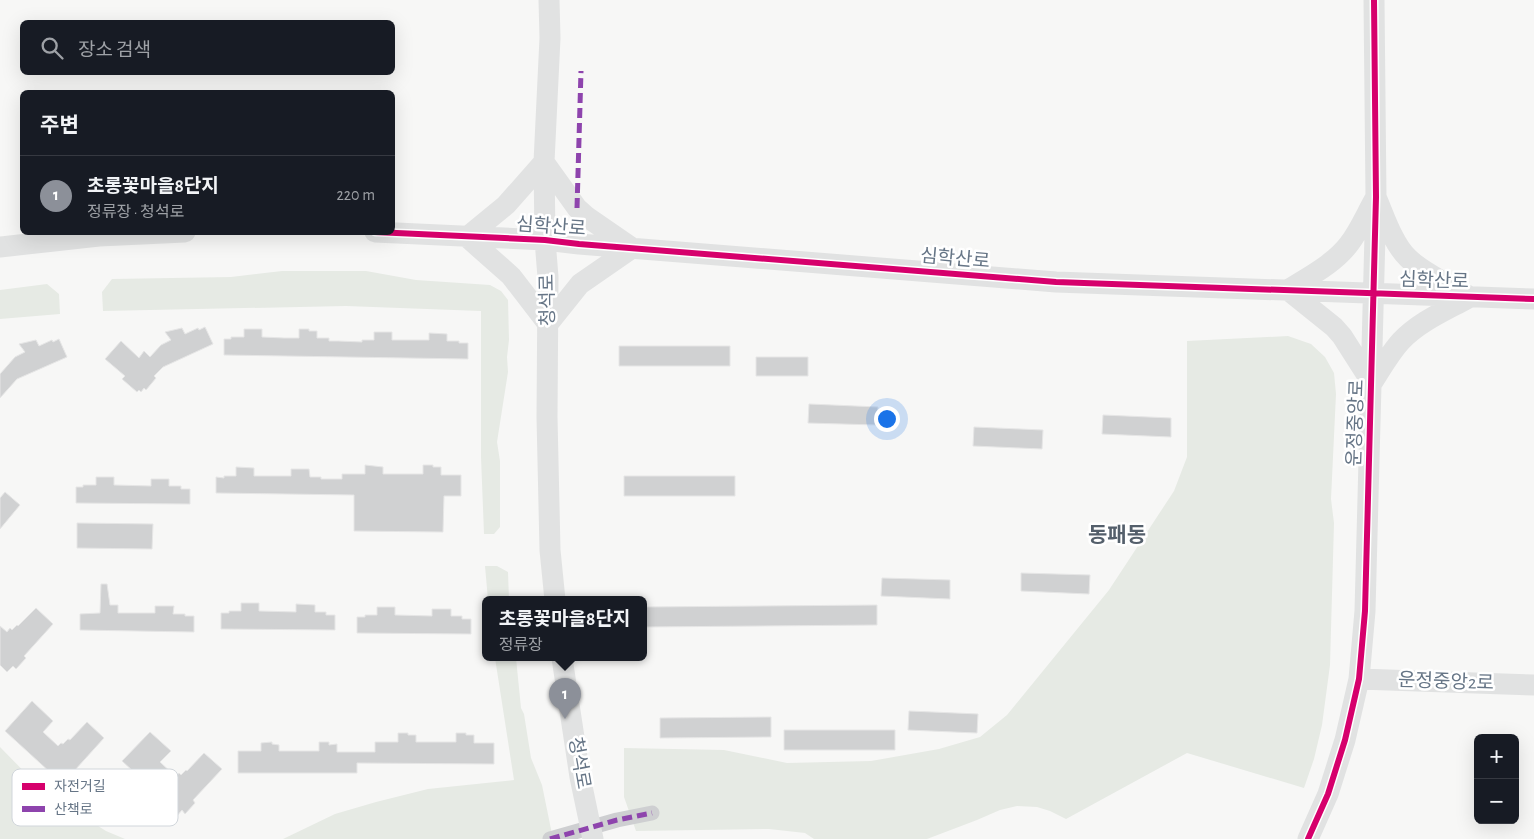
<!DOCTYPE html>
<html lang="ko">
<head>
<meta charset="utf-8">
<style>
  body { margin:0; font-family:"Alegreya Sans","Noto Sans KR",sans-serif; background:#242831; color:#f1f3f6 }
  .controls { position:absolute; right:15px; bottom:15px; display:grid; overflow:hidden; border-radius:8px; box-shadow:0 5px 20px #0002 }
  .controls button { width:45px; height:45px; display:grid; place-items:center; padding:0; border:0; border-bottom:1px solid #363941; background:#171b24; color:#f1f3f6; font:25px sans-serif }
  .you { position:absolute; left:886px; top:418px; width:18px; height:18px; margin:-12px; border:4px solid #fff; border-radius:50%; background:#1a73e8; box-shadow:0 0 0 8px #1a73e833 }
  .badge { display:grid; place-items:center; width:32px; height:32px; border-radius:50%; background:#8c9099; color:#fff; font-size:16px; font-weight:700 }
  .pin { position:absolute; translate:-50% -41px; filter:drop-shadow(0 1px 2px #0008) }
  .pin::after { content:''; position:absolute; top:26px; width:18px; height:15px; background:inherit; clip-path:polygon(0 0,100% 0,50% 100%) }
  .popup { position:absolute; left:482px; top:596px; width:165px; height:65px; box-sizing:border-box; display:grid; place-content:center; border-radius:8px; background:#171b24; filter:drop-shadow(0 1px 4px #0005); font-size:16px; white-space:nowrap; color:#9ea1a6 }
  .popup b { font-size:19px; color:#f1f3f6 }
  .popup::after { content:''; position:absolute; left:50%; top:100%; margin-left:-10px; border:10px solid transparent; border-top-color:#171b24 }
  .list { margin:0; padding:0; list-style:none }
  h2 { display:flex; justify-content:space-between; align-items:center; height:65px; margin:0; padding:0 20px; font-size:21px }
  h2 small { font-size:16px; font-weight:400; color:#9ea1a6 }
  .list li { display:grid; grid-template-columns:32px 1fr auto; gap:15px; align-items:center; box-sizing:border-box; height:80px; padding:0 20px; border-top:1px solid #363941 }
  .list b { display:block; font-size:19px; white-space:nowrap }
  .list p { margin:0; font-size:16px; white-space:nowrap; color:#9ea1a6 }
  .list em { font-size:16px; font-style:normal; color:#9ea1a6 }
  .icon { flex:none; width:28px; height:28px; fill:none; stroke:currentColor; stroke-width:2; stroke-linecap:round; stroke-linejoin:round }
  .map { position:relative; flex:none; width:1534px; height:839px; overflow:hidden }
  .search { position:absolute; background:#171b24; box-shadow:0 5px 20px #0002; left:20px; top:20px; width:375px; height:55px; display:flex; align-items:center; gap:12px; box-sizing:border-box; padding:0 18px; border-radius:8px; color:#9ea1a6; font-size:19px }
  .panel { position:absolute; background:#171b24; box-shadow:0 5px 20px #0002; left:20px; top:90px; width:375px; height:145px; border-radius:8px }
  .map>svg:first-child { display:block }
</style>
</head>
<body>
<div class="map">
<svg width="1534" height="839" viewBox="0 0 1534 839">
  <rect width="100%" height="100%" fill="#f7f7f6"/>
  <path fill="#e6eae4" d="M282 271H366L416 280 490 285 501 291 508 300 509 340 507 357 508 372 497 442 500 461V527L494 534H484L481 457V311L346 306 103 311 102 292 112 279 231 277Z
    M47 284 59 294 60 314 0 319V290Z
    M1288 336 1311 344 1325 357 1334 373 1336 394 1331 499 1334 523 1330 665 1322 725 1314 759 1304 788 1187 753 1066 819 1050 811 1037 807 1017 806 1000 810 977 820 927 839H814L805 833 769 829 636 831 624 797V748L724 750 787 763 871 761 939 749 980 737 1007 715 1109 590 1174 491 1187 457V341Z
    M485 566H497L508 572 509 600H488Z
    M495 658H516L521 708 524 714 531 758 542 785 553 839H283L335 814 376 802 428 789 514 780Z
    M0 747 48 796 73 810 106 831 125 839H0Z"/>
  <path fill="#d0d1d2" stroke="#e6e6e6" d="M205 327 213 344 163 367 154 376 156 378 146 390 144 388 141 392 139 390 137 392 122 379 125 376 105 359 121 341 139 358 144 351 150 357 161 345 171 340 165 332 182 328 185 334 198 328 199 330Z
    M244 329H262V337L284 338H299V329H309V331H317V338H329V341H338L362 342V340H374V332H392V340H429V333L447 334V341H459V343H468V359L224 355V339H231V337H244Z
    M59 339 67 357 17 379 0 398V374L15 357 25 352 19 344 36 340 39 346 52 340 53 342Z
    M619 346H730V366H619Z
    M756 357H808V376H756Z
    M809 404 878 407 877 425 808 423Z
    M1103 415 1171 418V437L1102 434Z
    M974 427 1043 430 1042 449 973 446Z
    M365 465 383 467V474H423V465H433V467H441V475H461V496H444L443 532 354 531V495L216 493V477L224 478V476H236V467L254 468V476H291V469H309L310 477H321V479H342V474H365Z
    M624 476H735V496H624Z
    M96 477H114V485L151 486V479H169V486H181V489H190V504L76 503V487H83V485H96Z
    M5 492 20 505 0 529V498Z
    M77 523 153 524 152 549 77 548Z
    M1021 573 1090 575 1089 594 1021 591Z
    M882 578 950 580V599L881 596Z
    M101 584H107L110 605H118V613H155V606H174L173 614H185V616H194V632L80 630V614L100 613Z
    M241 603H259V611L296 612V604L315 605V612H326V615H335V630L221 629V613H229V611H241Z
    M877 605V625L644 627V607Z
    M377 607H395V615L432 616V609H451V616H462V619H471V634L357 633V617H365V615H377Z
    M36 608 53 624 24 656 26 658 16 669 13 666 7 672 0 665V626L7 632 10 628 12 630 17 625 18 626Z
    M32 701 53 721 43 732 58 746 61 743 63 744 68 739 70 740 87 722 104 738 75 770 78 772 68 783 64 780 59 786 49 777 52 774 5 731Z
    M909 711 978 714 977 733 908 730Z
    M771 717V737L660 738V718Z
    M784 730H895V750H784Z
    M150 732 171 751 160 762 176 777 179 773 181 775 186 770 187 771 204 753 222 769 193 800 195 803 185 814 182 810 176 817 166 808 169 804 122 761Z
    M398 733H408V735H416V742H456V733H466V735H474V743H494V764L357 763V773H238V751H261V743L272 742V744L279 745V751H319V742H329V745L337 744V752H375V742H398Z"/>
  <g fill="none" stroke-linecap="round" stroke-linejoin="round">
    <path stroke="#cecfd1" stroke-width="15" d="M550 839 617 820 652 813"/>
    <path stroke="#e1e2e2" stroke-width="21" d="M549 0 550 38 544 162 545 240 548 277 547 417 550 550 555 600
      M544 162 577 208 587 217 632 248 580 284 548 324 511 276 467 237 506 205Z
      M1376 197C1384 215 1393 244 1408 258 1423 273 1452 286 1470 297 1447 310 1420 321 1401 341 1390 353 1381 369 1372 383L1342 336 1334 327 1288 290C1308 277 1334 264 1349 244 1360 230 1367 212 1376 197Z
      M375 232 545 240 579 244 1056 282 1534 299
      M0 247 99 236 185 232
      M562 658 580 777 593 839
      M1359 679 1534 685
      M1308 839 1328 794 1345 740 1359 679 1365 611 1376 197 1374 0"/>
    <path stroke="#8e44ad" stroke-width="5" stroke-dasharray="10 5" stroke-linecap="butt" d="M577 208 581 71
      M550 839 617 820 652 813"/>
    <defs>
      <path id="cycleway" d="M375 232 545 240 579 244 1056 282 1534 299
        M1308 839 1328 794 1345 740 1359 679 1365 611 1376 197 1374 0"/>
    </defs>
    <use href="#cycleway" stroke="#fff" stroke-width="9"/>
    <use href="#cycleway" stroke="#d6006c" stroke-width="6"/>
  </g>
  <g text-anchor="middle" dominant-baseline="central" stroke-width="5" stroke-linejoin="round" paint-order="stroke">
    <g font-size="19" fill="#667586" stroke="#fff">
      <text transform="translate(551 227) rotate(4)">심학산로</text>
      <text transform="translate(955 259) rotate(5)">심학산로</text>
      <text transform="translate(1434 281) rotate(2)">심학산로</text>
      <text transform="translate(548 300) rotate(-91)">청석로</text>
      <text transform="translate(1356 423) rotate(-88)">운정중앙로</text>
      <text transform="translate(1446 682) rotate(2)">운정중앙2로</text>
      <text transform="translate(579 763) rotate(80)">청석로</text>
    </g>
    <g font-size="21" font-weight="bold" fill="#545f6b" stroke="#fff">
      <text x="1117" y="535">동패동</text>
    </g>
  </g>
  <rect x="12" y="769" width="166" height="57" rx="8" fill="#fff" stroke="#d1d6db" stroke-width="1"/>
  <rect x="22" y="783" width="23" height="7" fill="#d6006c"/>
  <rect x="22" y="806" width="23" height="6" fill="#8e44ad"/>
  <g font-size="14" fill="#667586">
    <text x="54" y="791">자전거길</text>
    <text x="54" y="814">산책로</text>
  </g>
</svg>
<div class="controls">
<button>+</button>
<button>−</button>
</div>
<div class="you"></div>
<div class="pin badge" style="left:565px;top:719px">1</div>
<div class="popup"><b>초롱꽃마을8단지</b>정류장</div>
<div class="search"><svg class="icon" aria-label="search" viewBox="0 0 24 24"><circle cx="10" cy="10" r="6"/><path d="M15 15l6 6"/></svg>장소 검색</div>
<section class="panel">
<h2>주변<small></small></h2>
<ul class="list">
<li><span class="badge">1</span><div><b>초롱꽃마을8단지</b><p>정류장 · 청석로</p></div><em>220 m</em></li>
</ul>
</section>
</div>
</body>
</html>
